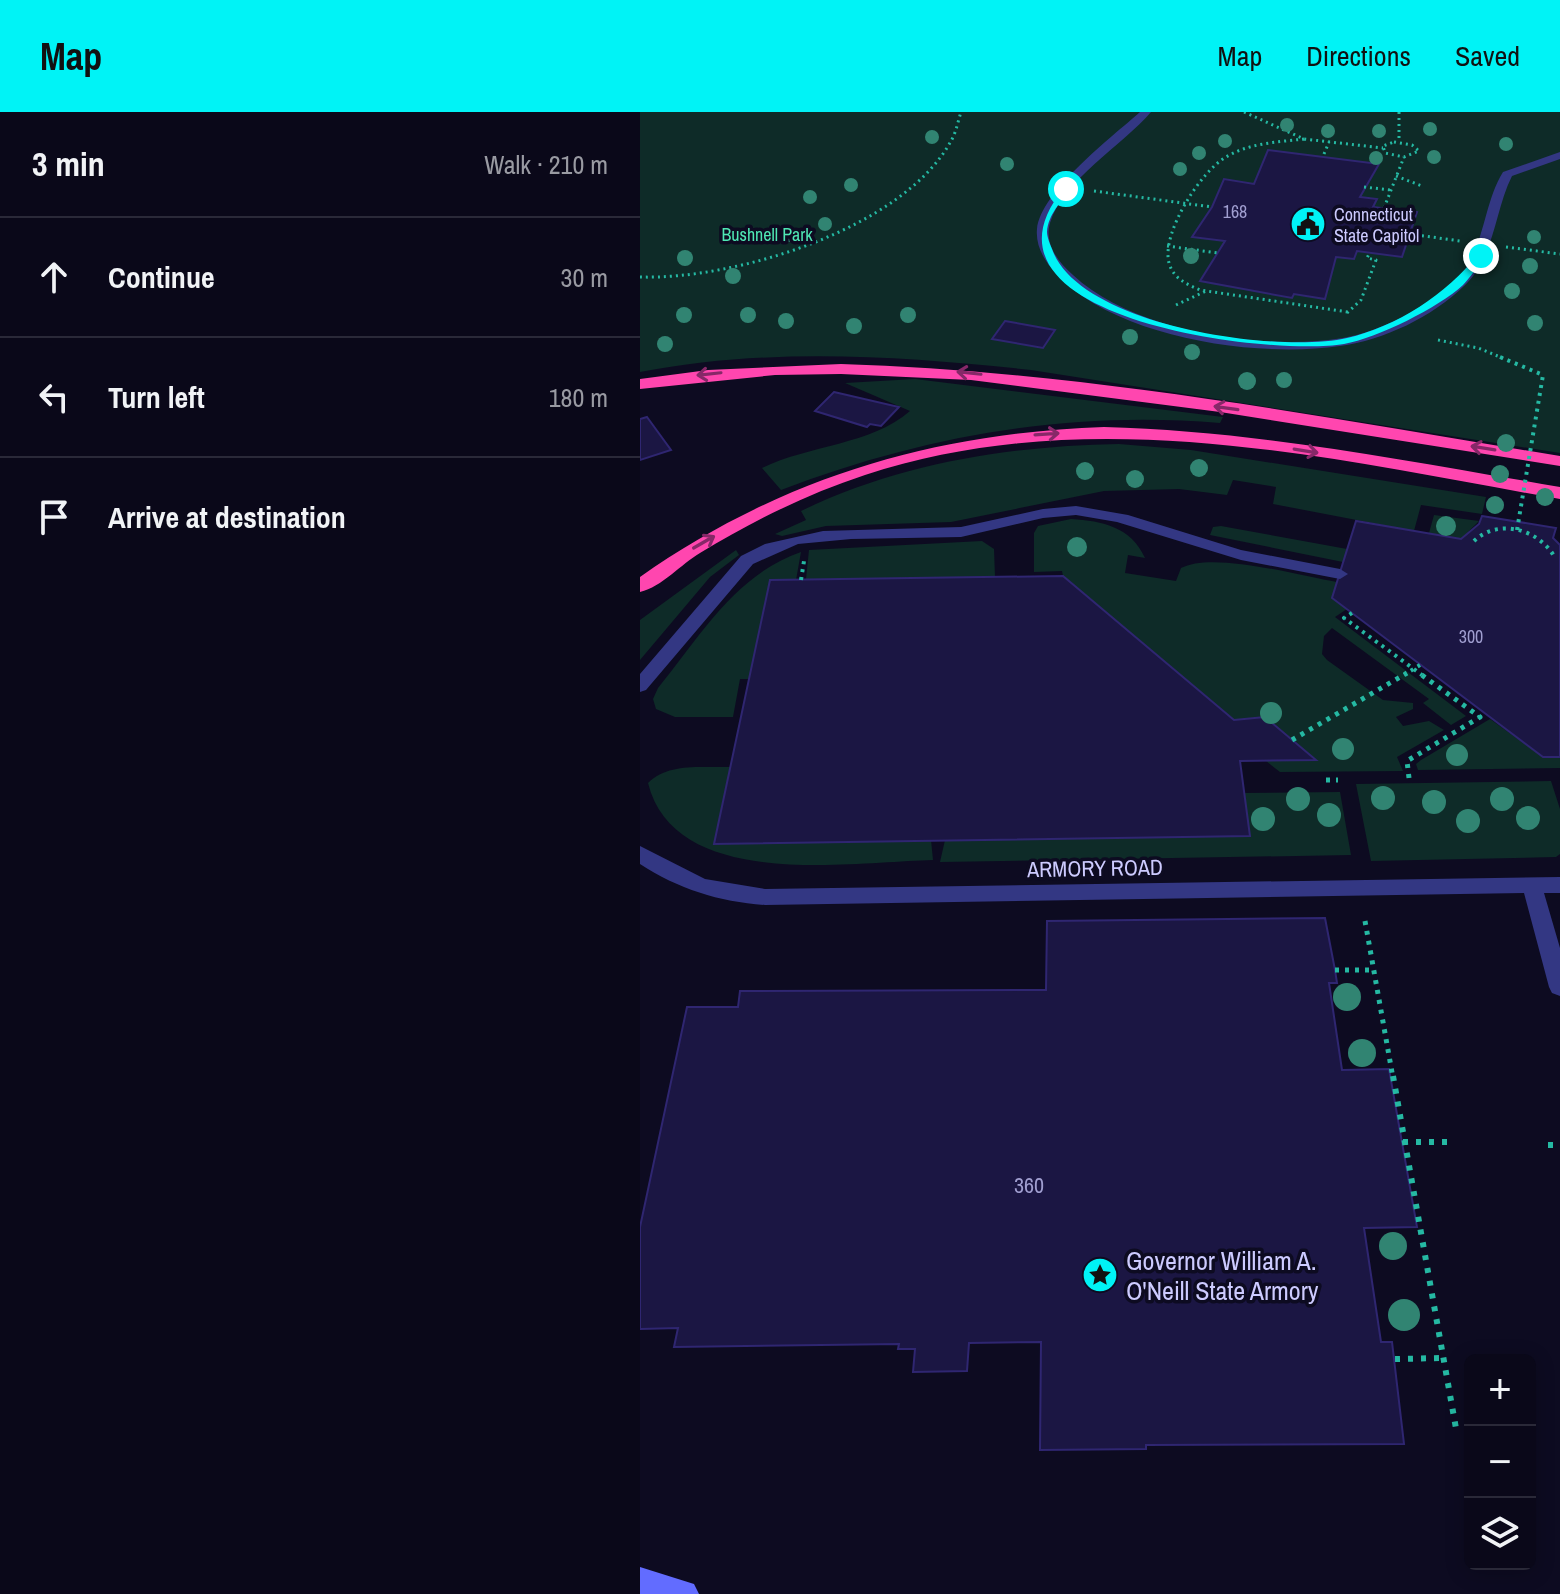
<!DOCTYPE html>
<html lang="en">
<head>
<meta charset="utf-8">
<style>
  body { margin:0; font-family:"Archivo Narrow",sans-serif; background:#181626; color:#f1f3f6 }
  .controls { position:absolute; right:24px; bottom:24px; display:grid; overflow:hidden; border-radius:12px; box-shadow:0 4px 20px #0003 }
  .controls button { width:72px; height:72px; display:grid; place-items:center; padding:0; border:0; border-bottom:2px solid #2a2938; background:#0a0819; color:#f1f3f6; font:40px sans-serif }
  .stop { position:absolute; width:24px; height:24px; margin:-18px; border:6px solid #00f3f6; border-radius:50%; background:#fff }
  .stop.end { background:#00f3f6; border-color:#fff; box-shadow:0 2px 8px #0008 }
  .list { margin:0; padding:0; list-style:none }
  h2 { display:flex; justify-content:space-between; align-items:center; height:104px; margin:0; padding:0 32px; font-size:34px }
  h2 small { font-size:26px; font-weight:400; color:#999aa2 }
  .list li { display:grid; grid-template-columns:52px 1fr auto; gap:24px; align-items:center; box-sizing:border-box; height:120px; padding:0 32px; border-top:2px solid #2a2938 }
  .list b { display:block; font-size:30px; white-space:nowrap }
  .list em { font-size:26px; font-style:normal; color:#999aa2 }
  .icon { flex:none; width:44px; height:44px; fill:none; stroke:currentColor; stroke-width:2; stroke-linecap:round; stroke-linejoin:round }
  .map { position:relative; flex:none; width:920px; height:1482px; overflow:hidden }
  header { display:flex; align-items:center; gap:48px; box-sizing:border-box; height:112px; padding:0 40px; background:#00f3f6; color:#111 }
  header strong { font-size:38px }
  nav { display:flex; gap:44px; margin-inline-start:auto; font-size:28px }
  main { display:flex }
  aside { flex:1; background:#0a0819 }
  .map>svg:first-child { display:block }
</style>
</head>
<body>
<header>
<strong>Map</strong>
<nav><a>Map</a><a>Directions</a><a>Saved</a></nav>
</header>
<main>
<aside>
<h2>3 min<small>Walk · 210 m</small></h2>
<ul class="list">
<li><svg class="icon" aria-label="ahead" viewBox="0 0 24 24"><path d="M12 20V5M6 11l6-6 6 6"/></svg><div><b>Continue</b></div><em>30 m</em></li>
<li><svg class="icon" aria-label="left" viewBox="0 0 24 24"><path d="M17 20v-9H6M10 6l-5 5 5 5"/></svg><div><b>Turn left</b></div><em>180 m</em></li>
<li><svg class="icon" aria-label="arrive" viewBox="0 0 24 24"><path d="M6 21V4h12l-3 4 3 4H6"/></svg><div><b>Arrive at destination</b></div></li>
</ul>
</aside>
<div class="map">
<svg width="920" height="1482" viewBox="0 0 920 1482">
  <rect width="100%" height="100%" fill="#0d0b21"/>
  <path fill="#0e2b28" d="M0 0H920V341L391 258C261 244 130 235 0 260Z
    M275 267 583 305 580 311C429 298 282 324 141 378L122 356C169 333 231 333 270 299L205 271Z
    M479 332 551 338 846 385 842 402 781 393 774 419 633 392 636 375 593 368 587 383 539 377 464 379 311 410 186 414 142 424 135 422 166 408 161 399C261 351 369 334 479 332Z
    M794 403 839 409 821 427 789 421Z
    M431 407C463 409 491 415 505 446L488 443 485 461 536 469 541 456C573 439 660 464 697 470L692 486 707 497 695 505 826 604 811 613 783 591 789 587 692 516 684 524 682 542 687 548 743 588 773 591V597L756 605 763 614 789 609 804 618 757 645 763 659 640 660 626 649 675 647 625 605 594 608 423 464 422 459 394 460V421L398 414Z
    M581 414 707 437 703 450 570 423 573 415Z
    M342 429 354 437 355 465 166 467 169 438Z
    M96 438 99 443 70 465 0 548V508Z
    M161 440 156 468H130L109 567H100L93 605H35L16 597 13 587 18 576C60 524 96 462 161 440Z
    M850 607 903 645H920V656L778 658 776 652 781 648Z
    M90 655 74 731 291 728 293 748C209 750 35 779 8 671 29 650 63 656 90 655Z
    M911 669 920 697V742L916 745 731 749 716 672Z
    M700 680 711 743 300 750 305 728 610 723 604 681Z"/>
  <path fill="#1b1643" stroke="#2f2671" stroke-width="2" d="M628 38 739 52 720 85 737 87 733 95 777 100 762 145 717 139 714 147 696 145 685 187 654 182 652 186 560 169 585 129 552 125 572 95 584 67 614 72Z
    M365 209 415 218 403 236 352 227Z
    M194 280 259 295 241 314 230 312 227 315 175 299Z
    M7 305 31 338 0 348V307Z
    M842 404 916 416 913 426 920 433V645H903L692 486 716 409 821 427 839 412Z
    M423 464 594 608 625 605 676 648 600 649 610 724 74 732 130 468Z
    M685 806 695 858 697 871H689L702 958 749 957 777 1115 724 1116 741 1230H752L764 1332 506 1333V1337L400 1338 401 1230 329 1231 327 1259 273 1260 275 1237H258L259 1232 34 1235 38 1216 0 1217V1115L47 895H98L100 879 406 878 407 809Z"/>
  <g fill="none" stroke-linecap="round" stroke-linejoin="round">
    <path stroke="#25b9a3" stroke-width="3" stroke-dasharray="2 4" stroke-linecap="butt" d="M604 0 664 27 743 36
      M759 0V30
      M664 27C638 30 609 31 586 45 561 59 521 121 529 151 533 166 546 172 560 178L708 200
      M754 30 772 33 779 39 764 45 745 41 743 34Z
      M684 42 689 30
      M756 64 782 74
      M724 75 751 78
      M454 79 572 95
      M744 96 764 45
      M770 122 820 129
      M527 134 578 141
      M866 135 920 142
      M0 165C94 168 263 117 311 29 316 21 318 9 321 0
      M536 193 566 179
      M707 201 721 188 736 148 727 146 730 140
      M798 228 838 236 865 247"/>
    <path stroke="#25b9a3" stroke-width="4" stroke-dasharray="3 5" stroke-linecap="butt" d="M860 245 903 263
      M834 429C858 406 898 417 914 444
      M161 468 164 449
      M712 501 704 506 782 563"/>
    <path stroke="#25b9a3" stroke-width="5" stroke-dasharray="4 6" stroke-linecap="butt" d="M769 666 767 649 840 605 779 561
      M686 668H698
      M725 809 753 966
      M695 858H734"/>
    <path stroke="#25b9a3" stroke-width="6" stroke-dasharray="5 8" stroke-linecap="butt" d="M753 964 817 1322
      M763 1030H814
      M908 1033H920
      M755 1247 804 1246"/>
    <path fill="#333783" fill-rule="evenodd" d="M500 0H511C483 33 423 68 410 111 404 132 418 150 433 163 494 220 622 239 703 226 742 219 785 196 815 169 845 141 842 94 863 60L920 40V47L872 64C854 100 855 145 824 174 792 205 744 228 700 234 618 246 486 227 423 169 409 155 395 138 397 117 401 79 472 25 500 0Z
      M436 394 488 403 601 438 700 457 708 462 700 467 601 448 477 410 436 403 403 406 321 425 211 427 158 432 113 452 6 578 0 580V562L101 444 125 432 183 419 321 415 403 397Z"/>
    <path fill="#333783" fill-rule="evenodd" d="M0 734 65 767 125 777 920 765V781H904L920 836V884L912 881 909 875 884 781 125 793C80 790 38 777 0 752Z"/>
    <path fill="#626cff" fill-rule="evenodd" d="M0 1455 54 1472 59 1482H0Z"/>
    <path fill="#ff46af" fill-rule="evenodd" d="M201 252C443 259 682 305 920 344V354L580 300 331 268 201 262 135 263 0 277V267L68 258Z
      M464 315C618 319 768 349 920 375V387C691 347 453 288 225 363 167 382 113 409 60 441 41 452 22 475 0 480V465C140 366 294 321 464 315Z"/>
    <path stroke="#25b9a3" stroke-width="4" stroke-dasharray="3 5" stroke-linecap="butt" d="M877 418 903 263
      M764 563 780 553"/>
    <path stroke="#25b9a3" stroke-width="5" stroke-dasharray="4 6" stroke-linecap="butt" d="M652 628 767 561"/>
  </g>
  <g fill="#318472">
    <circle cx="647" cy="13" r="7"/>
    <circle cx="790" cy="17" r="7"/>
    <circle cx="688" cy="19" r="7"/>
    <circle cx="739" cy="19" r="7"/>
    <circle cx="292" cy="25" r="7"/>
    <circle cx="585" cy="29" r="7"/>
    <circle cx="866" cy="32" r="7"/>
    <circle cx="559" cy="41" r="7"/>
    <circle cx="794" cy="45" r="7"/>
    <circle cx="736" cy="46" r="7"/>
    <circle cx="367" cy="52" r="7"/>
    <circle cx="540" cy="57" r="7"/>
    <circle cx="211" cy="73" r="7"/>
    <circle cx="170" cy="85" r="7"/>
    <circle cx="185" cy="112" r="7"/>
    <circle cx="150" cy="123" r="7"/>
    <circle cx="894" cy="125" r="7"/>
    <circle cx="551" cy="144" r="8"/>
    <circle cx="45" cy="146" r="8"/>
    <circle cx="890" cy="154" r="8"/>
    <circle cx="93" cy="164" r="8"/>
    <circle cx="872" cy="179" r="8"/>
    <circle cx="44" cy="203" r="8"/>
    <circle cx="108" cy="203" r="8"/>
    <circle cx="268" cy="203" r="8"/>
    <circle cx="146" cy="209" r="8"/>
    <circle cx="895" cy="211" r="8"/>
    <circle cx="214" cy="214" r="8"/>
    <circle cx="490" cy="225" r="8"/>
    <circle cx="25" cy="232" r="8"/>
    <circle cx="552" cy="240" r="8"/>
    <circle cx="607" cy="269" r="9"/>
    <circle cx="644" cy="268" r="8"/>
    <circle cx="866" cy="331" r="9"/>
    <circle cx="559" cy="356" r="9"/>
    <circle cx="445" cy="359" r="9"/>
    <circle cx="860" cy="362" r="9"/>
    <circle cx="495" cy="367" r="9"/>
    <circle cx="905" cy="385" r="9"/>
    <circle cx="855" cy="393" r="9"/>
    <circle cx="806" cy="414" r="10"/>
    <circle cx="437" cy="435" r="10"/>
    <circle cx="631" cy="601" r="11"/>
    <circle cx="703" cy="637" r="11"/>
    <circle cx="817" cy="643" r="11"/>
    <circle cx="743" cy="686" r="12"/>
    <circle cx="658" cy="687" r="12"/>
    <circle cx="862" cy="687" r="12"/>
    <circle cx="794" cy="690" r="12"/>
    <circle cx="689" cy="703" r="12"/>
    <circle cx="888" cy="706" r="12"/>
    <circle cx="623" cy="707" r="12"/>
    <circle cx="828" cy="709" r="12"/>
    <circle cx="707" cy="885" r="14"/>
    <circle cx="722" cy="941" r="14"/>
    <circle cx="753" cy="1134" r="14"/>
    <circle cx="764" cy="1203" r="16"/>
  </g>
  <defs><path id="oneway-shaft" d="M-6 0H5M1.5-3L5.5 0L1.5 3" fill="none" stroke-width="1.6" stroke-linecap="round" stroke-linejoin="round" transform="scale(2)"/></defs>
  <g stroke="#862868">
    <use href="#oneway-shaft" transform="translate(329 261) rotate(-174)"/>
    <use href="#oneway-shaft" transform="translate(69 262) rotate(174)"/>
    <use href="#oneway-shaft" transform="translate(586 296) rotate(-172)"/>
    <use href="#oneway-shaft" transform="translate(407 322) rotate(-4)"/>
    <use href="#oneway-shaft" transform="translate(843 336) rotate(-171)"/>
    <use href="#oneway-shaft" transform="translate(666 339) rotate(9)"/>
    <use href="#oneway-shaft" transform="translate(64 430) rotate(-30)"/>
  </g>
  <path fill="#00f3f6" d="M424 76 430 77C421 90 408 103 407 120 407 125 410 132 412 137 439 214 637 242 707 226 756 215 807 182 838 142L845 144C838 153 831 165 823 173 798 196 737 226 704 232 628 245 317 206 424 76Z"/>
  <defs>
    <symbol id="civic-disc" viewBox="-11 -11 22 22"><circle r="9.5" fill="#00f3f6" stroke="#0d0b21"/><path d="M-.6-6.5H3V-4.5H.6V-3L4-1V1h2V6H-6V1h2V-1L-.6-3ZM-1.2 2.5V6h2.4V2.5Z" fill="#111"/></symbol>
    <symbol id="sight-disc" viewBox="-11 -11 22 22"><circle r="9.5" fill="#00f3f6" stroke="#0d0b21"/><path d="M0-6L1.8-2.2L6-1.7L2.9 1.2L3.7 5.4L0 3.3L-3.7 5.4L-2.9 1.2L-6-1.7L-1.8-2.2Z" fill="#111"/></symbol>
  </defs>
  <g fill-rule="evenodd">
    <use href="#civic-disc" x="648" y="92" width="40" height="40"/>
    <use href="#sight-disc" x="440" y="1143" width="40" height="40"/>
  </g>
  <g text-anchor="middle" dominant-baseline="central" stroke-width="7" stroke-linejoin="round" paint-order="stroke">
    <g font-size="18" fill="#a09ed0">
      <text x="595" y="99">168</text>
      <text x="831" y="524">300</text>
    </g>
    <g font-size="18" fill="#cdcbff" stroke="#0d0b21" text-anchor="start">
      <text x="694" y="102">Connecticut<tspan x="694" dy="21">State Capitol</tspan></text>
    </g>
    <g font-size="18" fill="#4fe7b4" stroke="#0d0b21">
      <text x="127" y="122">Bushnell Park</text>
    </g>
    <g font-size="22" fill="#cdcbff" stroke="#0d0b21">
      <text transform="translate(455 756) rotate(-1)">ARMORY ROAD</text>
    </g>
    <g font-size="22" fill="#a09ed0">
      <text x="389" y="1073">360</text>
    </g>
    <g font-size="26" fill="#cdcbff" stroke="#0d0b21" text-anchor="start">
      <text x="486" y="1148">Governor William A.<tspan x="486" dy="30">O'Neill State Armory</tspan></text>
    </g>
  </g>
</svg>
<div class="controls">
<button>+</button>
<button>−</button>
<button><svg class="icon" aria-label="layers" viewBox="0 0 24 24"><path d="M12 4l9 5-9 5-9-5zM3 14l9 5 9-5"/></svg></button>
</div>
<div class="stop" style="left:426px;top:77px"></div>
<div class="stop end" style="left:841px;top:144px"></div>
</div>
</main>
</body>
</html>
